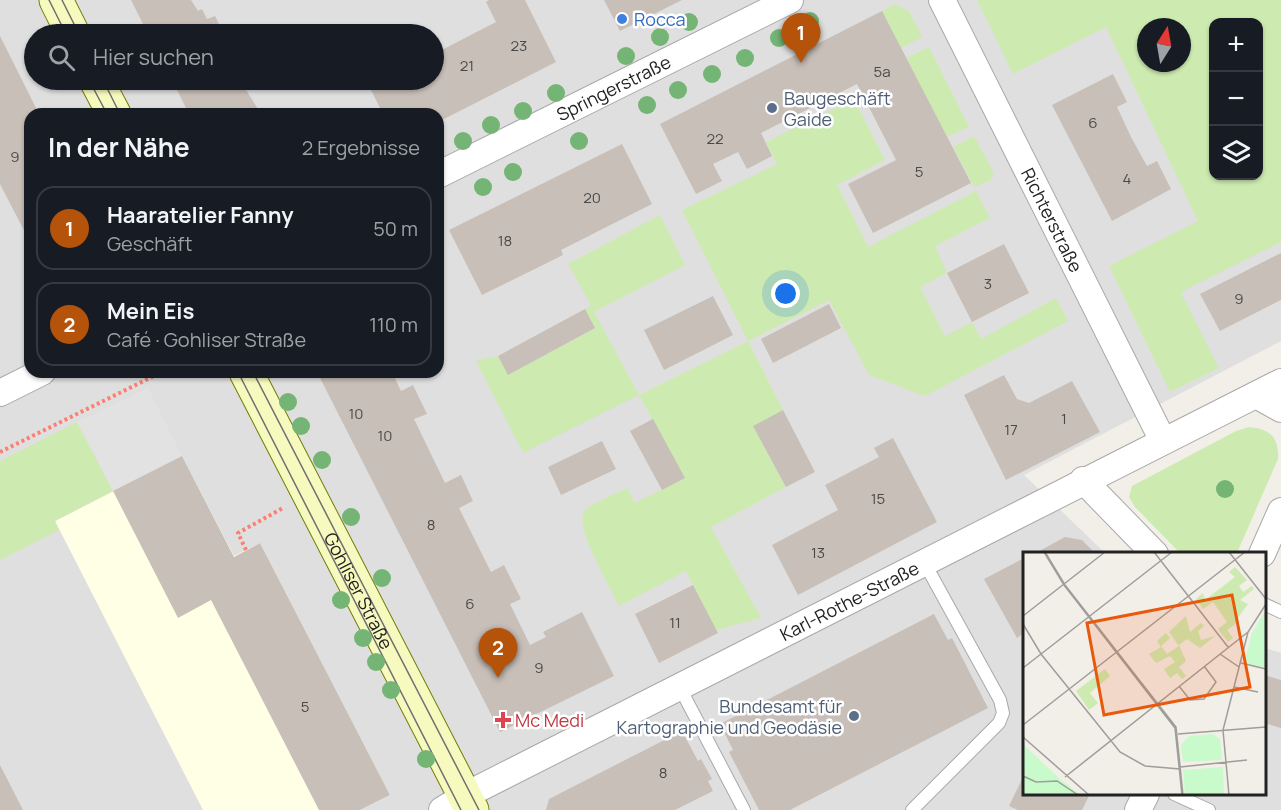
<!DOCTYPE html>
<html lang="de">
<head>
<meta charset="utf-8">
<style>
  body { margin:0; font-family:Manrope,sans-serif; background:#20242c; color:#f1f3f6 }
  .controls { position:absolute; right:18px; top:18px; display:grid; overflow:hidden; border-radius:12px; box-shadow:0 2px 4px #0004 }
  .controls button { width:54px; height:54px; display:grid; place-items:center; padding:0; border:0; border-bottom:2px solid #363941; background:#171b24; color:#f1f3f6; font:30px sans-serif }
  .compass { position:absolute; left:1137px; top:18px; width:54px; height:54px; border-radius:50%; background:#171b24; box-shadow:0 2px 4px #0004; rotate:11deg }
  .you { position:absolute; left:786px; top:294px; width:21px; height:21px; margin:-15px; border:4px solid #fff; border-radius:50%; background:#1a73e8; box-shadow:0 0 0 9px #1a73e833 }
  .badge { display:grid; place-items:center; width:39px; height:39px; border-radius:50%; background:#b45309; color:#fff; font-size:20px; font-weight:700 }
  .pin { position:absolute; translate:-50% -50px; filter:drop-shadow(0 2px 3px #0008) }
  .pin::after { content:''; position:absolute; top:32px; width:21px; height:18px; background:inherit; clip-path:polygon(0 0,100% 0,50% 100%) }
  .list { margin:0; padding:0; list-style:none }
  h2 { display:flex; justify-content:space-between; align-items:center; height:78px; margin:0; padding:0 24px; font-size:26px }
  h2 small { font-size:20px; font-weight:400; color:#9ea1a6 }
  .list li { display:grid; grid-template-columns:39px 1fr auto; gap:18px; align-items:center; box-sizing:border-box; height:84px; margin:0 12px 12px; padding:0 12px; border:2px solid #363941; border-radius:18px }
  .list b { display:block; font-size:22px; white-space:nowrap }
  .list p { margin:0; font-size:20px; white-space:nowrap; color:#9ea1a6 }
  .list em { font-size:20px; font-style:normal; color:#9ea1a6 }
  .icon { flex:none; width:33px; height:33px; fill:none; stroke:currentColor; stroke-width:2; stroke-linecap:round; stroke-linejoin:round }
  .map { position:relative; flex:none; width:1281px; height:810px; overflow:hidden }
  .search { position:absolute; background:#171b24; box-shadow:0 2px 4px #0004; left:24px; top:24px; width:420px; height:66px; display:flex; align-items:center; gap:15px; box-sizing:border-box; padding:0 21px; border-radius:33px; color:#9ea1a6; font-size:22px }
  .panel { position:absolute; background:#171b24; box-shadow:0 2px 4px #0004; left:24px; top:108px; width:420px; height:270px; border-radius:18px }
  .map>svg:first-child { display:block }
</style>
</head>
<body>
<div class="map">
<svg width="1281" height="810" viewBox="0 0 1281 810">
  <rect width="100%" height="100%" fill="#f2efe9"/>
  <path fill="#e0dfdf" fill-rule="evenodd" d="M0 0H1281V341L1024 475 1105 553 1024 554V794H1264L1265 648 1281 653V810H0ZM1214 22H1258V176H1214ZM1146 27H1182V63H1146ZM34 34H434V80H34ZM30 114H438V372H30Z"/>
  <path fill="#ffffe5" d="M182 456 234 556 260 543 390 795 360 810H203L55 521Z"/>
  <path fill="#cdebb0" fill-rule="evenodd" d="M977 0H1281V242L1181 292 1219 368 1170 392 1109 266 1198 221 1106 27 1013 74ZM1214 22H1258V176H1214ZM1146 27H1182V63H1146Z
    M895 4 909 11 922 37 901 48 882 11Z
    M929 47 969 127 947 137 906 58Z
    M854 99 885 160 837 185 868 247 976 191 990 218 935 246 947 273 920 287 945 336 972 322 981 339 1056 298 1068 321 925 396 869 375 829 300 748 341 783 410 754 426 786 487 711 527 761 618 716 630 686 571 619 606C611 588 572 525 585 510 592 503 618 493 627 488L635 503 685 478 639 395 523 453 476 361 498 356 508 375 595 328 585 309 591 305 568 264 660 215 685 265 594 312 639 395 748 341 682 210 777 164 766 142Z
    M974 136 994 173 991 180 974 187 953 147Z
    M77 422 113 491 55 521 59 530 0 560V461Z
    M1249 427C1270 429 1279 437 1278 459L1237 553H1180L1135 507 1129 497 1132 486 1236 431Z"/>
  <path fill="#e2e2e2" d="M148 388 182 456 113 491 77 422Z"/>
  <path fill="#c7bfb8" d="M131 0H191L198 11 202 9 207 19 215 16 224 34H148Z
    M489 0H525L556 62 438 122V114H383L369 86 382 80H434V54L496 22 486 2Z
    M604 0H682L620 31Z
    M882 11 971 183 873 233 848 184 896 160 857 84 761 133 772 156 747 169 738 152 713 164 722 181 696 194 660 124Z
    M0 36 39 114H30V242L0 184Z
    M1113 74 1127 102 1117 107 1131 137 1147 166 1157 161 1171 189 1112 221 1052 105Z
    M172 80H240L261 114H189Z
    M622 144 652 204 561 250 563 255 482 295 449 230Z
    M1004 244 1029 293 972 322 947 273Z
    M1281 253V300L1220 331 1200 294Z
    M713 296 733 335 664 370 644 330Z
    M829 304 841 328 773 363 761 339Z
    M585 309 595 328 508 375 498 356Z
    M317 372H392L401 391 413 385 427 414 414 419 445 483 461 475 473 501 459 508 491 572 504 565 521 599 510 604 530 645 546 637 543 632 582 612 614 676 500 732Z
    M1004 375 1017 399 1029 403 1072 381 1100 432 1006 480 964 395Z
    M783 410 815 472 786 487 753 426Z
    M653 419 685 478 662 490 630 431Z
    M893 438 937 522 798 595 772 545 838 510 825 485 879 457 874 448Z
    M602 441 616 469 561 495 548 467Z
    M182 456 234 557 260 543 390 795 360 810H319L211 600 178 618 113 491Z
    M1065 537 1082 540 1096 554H1034Z
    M1024 558V633L1017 638 984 579Z
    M693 585 718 633 659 663 635 614Z
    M934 614 948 640 952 638 988 708 790 810H759L729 752 733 750 720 724Z
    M1264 675 1281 680V728L1264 723Z
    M682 731 698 761 701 759 712 779 708 781 713 791 675 810H546L549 799Z
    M0 765 23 810H0Z
    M1024 775V794H1090L1082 810H1018L1009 806Z"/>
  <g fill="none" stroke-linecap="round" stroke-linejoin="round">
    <defs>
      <path id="lane" d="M1264 604 1281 612
        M679 686 744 810
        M1174 794 1209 810
        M912 810 999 723 1003 713 1000 700 924 562"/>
      <g id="street">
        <path id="s1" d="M942 0 1163 441"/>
        <path id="s2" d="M438 175 790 0"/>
        <path d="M0 393 42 372"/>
        <path d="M1256 395 1281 409"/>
        <path d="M1083 480 1155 554"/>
        <path d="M1262 554 1281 511"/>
        <path id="s3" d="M442 810 470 793 1281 382"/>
        <path d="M1138 810 1146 794"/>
      </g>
      <g id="secondary">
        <path d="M56 0 73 34"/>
        <path d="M96 80 114 114"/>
        <path id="s4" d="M246 372 472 810"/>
      </g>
    </defs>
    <use href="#lane" stroke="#a9a9a9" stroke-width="14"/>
    <use href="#street" stroke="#a9a9a9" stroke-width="28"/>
    <use href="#secondary" stroke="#707d05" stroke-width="35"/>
    <path stroke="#fa8072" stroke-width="4" stroke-dasharray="3 3" stroke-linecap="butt" d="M0 452 162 372
      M246 550 238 533 283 508"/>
    <use href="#lane" stroke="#fff" stroke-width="12"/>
    <use href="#street" stroke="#fff" stroke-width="26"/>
    <use href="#secondary" stroke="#f7fabf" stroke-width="33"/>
    <path stroke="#707070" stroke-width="1.5" d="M49 0 66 34
      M62 0 79 34
      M89 80 107 114
      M103 80 120 114
      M238 372 461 810
      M253 372 479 810"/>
  </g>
  <g fill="#74b475">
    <circle cx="810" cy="21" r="9"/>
    <circle cx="689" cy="22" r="9"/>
    <circle cx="660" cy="37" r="9"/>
    <circle cx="779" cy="38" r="9"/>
    <circle cx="626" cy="56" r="9"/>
    <circle cx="745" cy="58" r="9"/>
    <circle cx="712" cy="74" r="9"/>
    <circle cx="678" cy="90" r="9"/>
    <circle cx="556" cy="93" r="9"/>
    <circle cx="647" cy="105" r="9"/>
    <circle cx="523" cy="111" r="9"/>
    <circle cx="491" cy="125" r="9"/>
    <circle cx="463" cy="141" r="9"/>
    <circle cx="579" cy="141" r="9"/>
    <circle cx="513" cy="172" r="9"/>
    <circle cx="483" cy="187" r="9"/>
    <circle cx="288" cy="402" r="9"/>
    <circle cx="301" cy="426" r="9"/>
    <circle cx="322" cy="460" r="9"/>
    <circle cx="1225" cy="489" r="9"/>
    <circle cx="351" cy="517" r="9"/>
    <circle cx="382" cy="578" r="9"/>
    <circle cx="341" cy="600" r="9"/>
    <circle cx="363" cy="638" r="9"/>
    <circle cx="376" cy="662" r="9"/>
    <circle cx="391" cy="690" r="9"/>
    <circle cx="426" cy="759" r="9"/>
  </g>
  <circle fill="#3f7fe0" stroke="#fff" stroke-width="2" cx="622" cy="19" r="6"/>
  <g fill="#5c6f8a" stroke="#fff" stroke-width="2">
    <circle cx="772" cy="108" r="6"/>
    <circle cx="854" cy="716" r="6"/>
  </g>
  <path fill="#e0444e" stroke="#fff" stroke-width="2" d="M500 711h6v6h6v6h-6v6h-6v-6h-6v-6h6z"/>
  <g text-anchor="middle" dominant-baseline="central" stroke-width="5" stroke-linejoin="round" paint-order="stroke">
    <g font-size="15" fill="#4b4948">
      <text x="519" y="45">23</text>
      <text x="467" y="65">21</text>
      <text x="882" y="71">5a</text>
      <text x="1093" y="122">6</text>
      <text x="715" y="138">22</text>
      <text x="15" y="156">9</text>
      <text x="919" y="171">5</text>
      <text x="1127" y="178">4</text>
      <text x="592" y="197">20</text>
      <text x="505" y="240">18</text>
      <text x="988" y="283">3</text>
      <text x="1239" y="298">9</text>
      <text x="356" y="413">10</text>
      <text x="1064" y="418">1</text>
      <text x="1011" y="429">17</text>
      <text x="385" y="435">10</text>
      <text x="878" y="498">15</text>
      <text x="431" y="524">8</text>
      <text x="818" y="552">13</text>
      <text x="470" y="603">6</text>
      <text x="675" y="622">11</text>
      <text x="539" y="667">9</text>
      <text x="305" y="706">5</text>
      <text x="663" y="772">8</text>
    </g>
    <g font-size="18" fill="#366cbe" stroke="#fff" text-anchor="start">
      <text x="634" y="19">Rocca</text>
    </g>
    <g font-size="18" fill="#222" stroke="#fff">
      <text stroke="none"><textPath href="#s2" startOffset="196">Springerstraße</textPath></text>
      <text stroke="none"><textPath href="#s1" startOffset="246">Richterstraße</textPath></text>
      <text stroke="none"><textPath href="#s4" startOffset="246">Gohliser Straße</textPath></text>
      <text stroke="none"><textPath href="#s3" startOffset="458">Karl-Rothe-Straße</textPath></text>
    </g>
    <g font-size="18" fill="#4e5e75" stroke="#fff" text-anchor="start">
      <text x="784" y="98">Baugeschäft<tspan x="784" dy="21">Gaide</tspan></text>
      <text x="842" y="706" text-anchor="end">Bundesamt für<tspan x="842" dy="21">Kartographie und Geodäsie</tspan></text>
    </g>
    <g font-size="18" fill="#be3a42" stroke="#fff" text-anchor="start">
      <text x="515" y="720">Mc Medi</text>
    </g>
  </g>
  <g transform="translate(1023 552)">
    <rect width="243" height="243" fill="#f2efe9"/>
    <path d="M212 15 224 28 216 34 220 40 229 34 231 37 217 48 225 52 214 67 216 69 204 78 210 86 205 90 195 77 204 70 190 50 180 57 173 47 180 41 182 48 212 25 206 20ZM163 64 167 80 178 71 181 74 175 79 178 88 192 84 177 96 164 87 156 93 163 109 156 115 163 124 159 127 154 121 147 126 141 117 152 110 147 104 133 111 126 102 138 95 134 89 143 81 147 86 138 94 144 102 156 94 146 80ZM82 117 87 124 67 141 75 151 66 158 53 139Z" fill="#cdebb0"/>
    <path d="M243 58V116L221 111 229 81ZM190 182 197 187 199 208 160 210 158 193 166 184ZM0 192 38 228 58 243H0ZM200 215 201 243H162L160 218Z" fill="#c8facc"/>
    <path fill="none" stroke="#9f9d99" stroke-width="1.5" d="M21 0 41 33 152 176 159 243M22 0 42 33 153 175 160 243M131 0 205 95M206 0 243 47M0 64 82 0M0 72 18 102 97 200 122 214 157 217M197 102 216 115M218 111 243 117M0 116 149 0M156 134 167 148 181 147 193 130 181 114M211 135 235 140M0 173 222 0M155 182 243 175M0 185 66 243M157 215 224 208M0 224 13 230 34 229 55 243M42 225 225 80M206 243 200 178 225 80 243 52"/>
    <path fill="#e8590c" fill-opacity="0.15" stroke="#e8590c" stroke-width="3" d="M209 43 227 135 81 163 64 71Z"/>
    <rect width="243" height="243" fill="none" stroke="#222" stroke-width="3"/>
  </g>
</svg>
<div class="controls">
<button>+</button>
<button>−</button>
<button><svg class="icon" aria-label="layers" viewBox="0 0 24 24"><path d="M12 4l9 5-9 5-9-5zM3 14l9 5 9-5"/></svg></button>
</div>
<svg class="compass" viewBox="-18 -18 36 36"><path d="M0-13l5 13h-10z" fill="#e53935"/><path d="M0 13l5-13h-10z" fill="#9ea1a6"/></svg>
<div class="you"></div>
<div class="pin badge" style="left:801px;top:63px">1</div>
<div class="pin badge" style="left:498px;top:678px">2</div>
<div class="search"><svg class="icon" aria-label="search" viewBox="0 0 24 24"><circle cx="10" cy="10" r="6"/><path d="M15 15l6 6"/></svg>Hier suchen</div>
<section class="panel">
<h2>In der Nähe<small>2 Ergebnisse</small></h2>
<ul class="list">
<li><span class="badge">1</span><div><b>Haaratelier Fanny</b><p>Geschäft</p></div><em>50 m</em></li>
<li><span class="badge">2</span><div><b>Mein Eis</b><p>Café · Gohliser Straße</p></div><em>110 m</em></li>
</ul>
</section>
</div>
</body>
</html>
